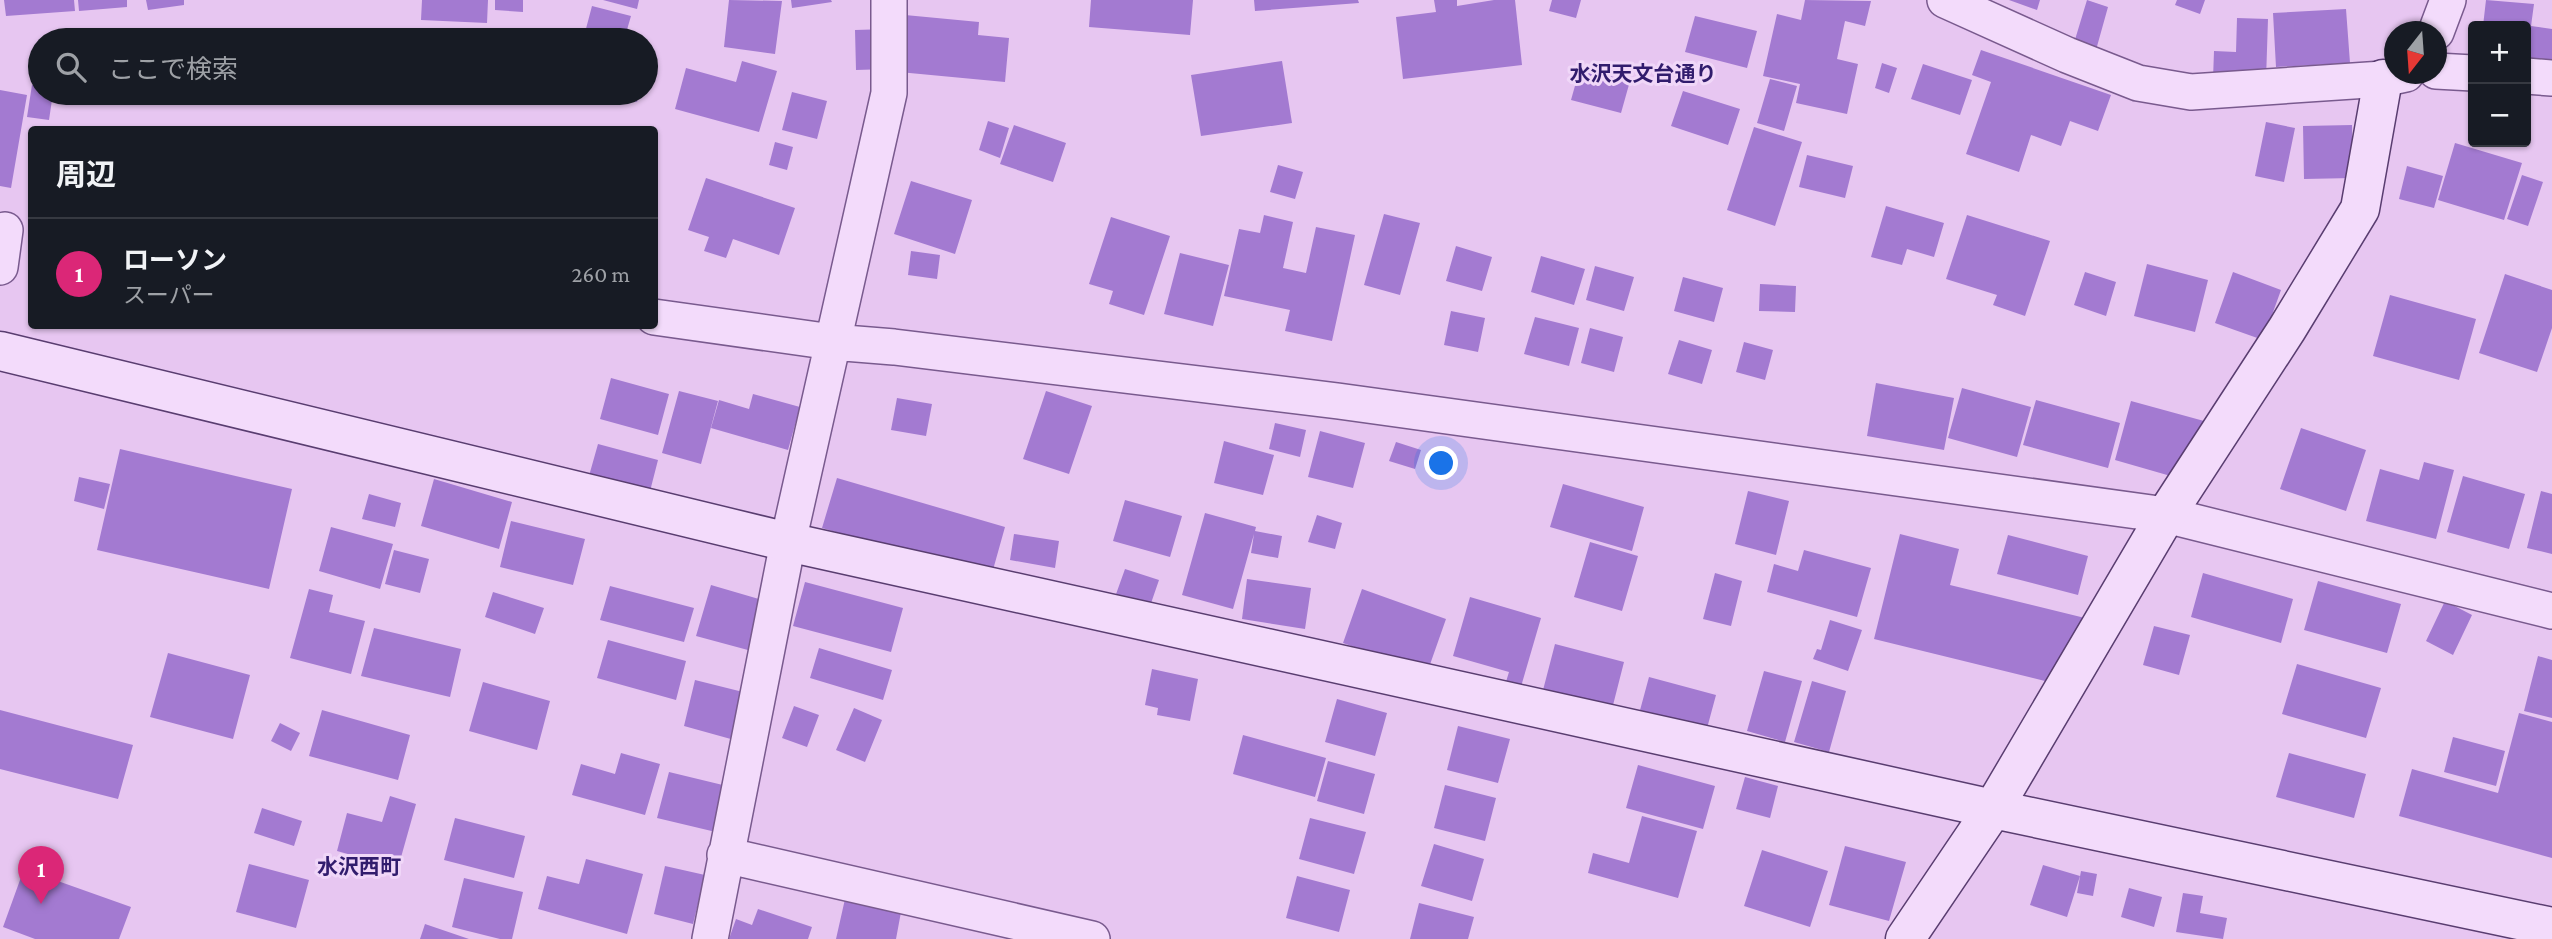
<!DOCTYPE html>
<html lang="ja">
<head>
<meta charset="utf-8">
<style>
  body { margin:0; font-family:"Crimson Pro","Noto Sans JP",serif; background:#20242c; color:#f1f3f6 }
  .controls { position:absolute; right:21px; top:21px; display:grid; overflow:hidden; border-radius:7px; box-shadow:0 2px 5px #0004 }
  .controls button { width:63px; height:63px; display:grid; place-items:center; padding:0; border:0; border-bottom:2px solid #363941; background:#171b24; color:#f1f3f6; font:35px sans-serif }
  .compass { position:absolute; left:2384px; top:21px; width:63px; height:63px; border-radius:50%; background:#171b24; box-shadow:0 2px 5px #0004; rotate:197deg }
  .you { position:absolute; left:1442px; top:464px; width:24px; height:24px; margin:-18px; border:5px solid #fff; border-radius:50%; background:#1a73e8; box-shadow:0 0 0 10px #1a73e833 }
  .badge { display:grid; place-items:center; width:46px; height:46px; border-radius:50%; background:#db2777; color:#fff; font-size:23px; font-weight:700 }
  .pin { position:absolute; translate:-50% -58px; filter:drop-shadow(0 2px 4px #0008) }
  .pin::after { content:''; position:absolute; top:37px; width:24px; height:21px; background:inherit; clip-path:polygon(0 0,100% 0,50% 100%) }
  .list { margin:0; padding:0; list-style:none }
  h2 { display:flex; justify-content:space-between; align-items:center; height:91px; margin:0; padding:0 28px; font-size:30px }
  h2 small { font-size:23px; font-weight:400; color:#9ea1a6 }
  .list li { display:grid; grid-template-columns:46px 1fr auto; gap:21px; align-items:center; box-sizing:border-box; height:112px; padding:0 28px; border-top:2px solid #363941 }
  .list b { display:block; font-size:26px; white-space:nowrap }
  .list p { margin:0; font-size:23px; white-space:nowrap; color:#9ea1a6 }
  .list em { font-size:23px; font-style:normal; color:#9ea1a6 }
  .icon { flex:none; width:38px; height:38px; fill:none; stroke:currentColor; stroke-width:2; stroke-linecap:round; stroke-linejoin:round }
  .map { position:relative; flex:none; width:2552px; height:939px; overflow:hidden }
  .search { position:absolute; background:#171b24; box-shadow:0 2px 5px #0004; left:28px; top:28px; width:630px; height:77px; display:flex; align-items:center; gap:18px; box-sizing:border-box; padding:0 24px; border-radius:38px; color:#9ea1a6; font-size:26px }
  .panel { position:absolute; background:#171b24; box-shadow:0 2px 5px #0004; left:28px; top:126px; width:630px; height:203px; border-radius:7px }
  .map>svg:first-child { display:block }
</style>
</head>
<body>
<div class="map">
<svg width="2552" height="939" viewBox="0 0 2552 939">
  <rect width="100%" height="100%" fill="#e7c6f1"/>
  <path fill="#a37ad1" d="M4 0H74L75 11 6 16Z
    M78 0H127V7L79 11Z
    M146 0H184V5L148 10Z
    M422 0H488L487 23 421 20Z
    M495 0H523V12L495 10Z
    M603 0H639L637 9Z
    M729 0 782 1 775 54 724 47Z
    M791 0H831L832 2 792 8Z
    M1091 0H1193L1190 35 1089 27Z
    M1254 0H1358L1359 3 1255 11Z
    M1434 0H1457V6L1494 0H1515L1522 65 1403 79 1396 17 1436 12Z
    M1552 0H1581L1576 18 1549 11Z
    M1805 0 1871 1 1865 26 1845 21 1837 59 1858 64 1847 114 1796 103 1800 84 1763 76 1777 14 1801 20Z
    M2009 0H2040L2037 10Z
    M2087 0 2108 7 2096 50 2074 43Z
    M2177 0H2205L2200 14 2175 5Z
    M2486 0 2534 4 2531 26 2552 29V64L2526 61V26H2483Z
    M592 6 631 16 624 40H583Z
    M2346 9 2350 63 2276 67 2273 13Z
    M905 15 979 22 978 35 1009 38 1005 82 899 72Z
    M1695 16 1757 31 1747 68 1685 52Z
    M2237 18 2268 19 2266 80 2213 79 2214 51 2236 52Z
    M887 29 888 69 856 70 855 30Z
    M227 35 311 36V40H227Z
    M1981 50 2111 95 2098 131 2070 121 2061 146 2031 135 2019 172 1966 154 1991 82 1972 75Z
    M742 61 777 71 759 132 675 109 686 68 736 82Z
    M1282 61 1292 123 1201 136 1191 75Z
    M1882 63 1897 68 1889 93 1875 88Z
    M1923 64 1972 80 1960 115 1911 99Z
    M1580 68 1630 81 1621 113 1571 100Z
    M1770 79 1797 86 1784 131 1757 123Z
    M32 85 40 86V93H53L49 120 27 117Z
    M0 90 27 95 11 188 0 186Z
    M1683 91 1740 109 1728 145 1671 126Z
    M792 92 827 101 817 139 782 130Z
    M168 93H220L218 103Z
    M615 93H639L637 102 614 96Z
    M988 121 1009 128 1000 158 979 150Z
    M2266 122 2295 128 2284 182 2255 176Z
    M1014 125 1066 143 1053 182 1000 164Z
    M2352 125 2353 178 2304 179 2303 126Z
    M1754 127 1802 142 1775 226 1727 210Z
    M775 142 793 147 787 170 769 165Z
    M2455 143 2522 163 2504 220 2438 200Z
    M1807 155 1853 166 1845 198 1799 187Z
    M1278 165 1303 172 1295 199 1270 192Z
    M2407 166 2443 176 2434 208 2399 199Z
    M2522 175 2543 182 2528 226 2507 219Z
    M706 178 795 208 779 255 733 239 726 258 704 251 709 237 688 230Z
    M911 181 972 200 955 254 894 234Z
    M1886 206 1944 223 1934 257 1907 249 1902 265 1871 257Z
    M1384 214 1420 223 1400 295 1364 285Z
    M1264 215 1293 222 1283 268 1306 273 1316 227 1355 235 1332 341 1285 331 1290 310 1224 296 1239 229 1260 233Z
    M1967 215 2050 241 2025 316 1993 305 1997 295 1946 279Z
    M1111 217 1170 236 1144 315 1109 304 1113 291 1089 284Z
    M1456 246 1492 257 1482 291 1446 281Z
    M911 251 940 255 937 279 908 275Z
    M1180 253 1229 265 1213 326 1164 314Z
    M1541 256 1585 269 1574 305 1531 292Z
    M2147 264 2208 280 2195 332 2134 316Z
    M1595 266 1634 277 1624 311 1586 300Z
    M2085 272 2116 282 2106 316 2074 305Z
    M2233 272 2281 290 2263 340 2215 323Z
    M2505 274 2552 290V328L2537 372 2479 353Z
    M1683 277 1723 288 1714 322 1674 311Z
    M1760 284 1796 286 1795 312 1759 311Z
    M2390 295 2476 319 2459 380 2373 356Z
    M1451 311 1485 318 1478 352 1444 345Z
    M1535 317 1579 328 1569 366 1524 354Z
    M1590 328 1623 337 1614 372 1581 363Z
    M1679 340 1712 350 1702 384 1668 374Z
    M1744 342 1773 350 1765 380 1736 372Z
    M611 378 669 394 658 435 600 419Z
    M1876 383 1954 398 1944 450 1867 436Z
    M1962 388 2031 407 2017 457 1948 438Z
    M679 391 718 401 701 464 662 453Z
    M1046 391 1092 406 1069 474 1023 459Z
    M753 394 800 407 788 450 711 428 719 400 749 409Z
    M897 398 932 404 926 436 891 430Z
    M2036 400 2120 423 2108 468 2023 445Z
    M2131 401 2204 421 2188 481 2115 460Z
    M1275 423 1306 430 1300 457 1269 449Z
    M2301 428 2366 450 2346 511 2280 489Z
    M1320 431 1365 443 1353 488 1308 477Z
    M1224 441 1274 455 1263 495 1214 483Z
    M1396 442 1421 450 1415 469 1389 461Z
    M598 444 658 460 648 499 587 483Z
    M120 449 292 489 269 589 97 550Z
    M2424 462 2454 470 2436 539 2366 521 2380 469 2419 480Z
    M2463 476 2525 494 2509 549 2447 532Z
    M79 477 110 484 104 509 74 501Z
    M837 478 1005 527 991 577 822 528Z
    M434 479 512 502 499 549 421 526Z
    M1563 484 1644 507 1632 551 1550 527Z
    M1748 491 1789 501 1776 555 1735 544Z
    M2541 491 2552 494V554L2527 548Z
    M369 494 401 503 395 527 362 519Z
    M1125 500 1182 516 1170 557 1113 541Z
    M1205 513 1256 527 1255 531 1282 536 1278 558 1251 553 1254 534 1233 609 1182 595Z
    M1317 515 1342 523 1335 549 1308 542Z
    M511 521 585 539 573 585 500 567Z
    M331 527 393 544 380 589 319 571Z
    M1014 534 1059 541 1055 568 1010 560Z
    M1900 534 1959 549 1950 585 2089 619 2061 685 1874 639Z
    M2008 535 2088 556 2078 595 1997 574Z
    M1590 542 1638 556 1622 611 1574 597Z
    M394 550 429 559 420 593 385 584Z
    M1804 550 1871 568 1857 617 1767 592 1774 564 1798 571Z
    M1125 569 1159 580 1149 609 1115 597Z
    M1715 573 1742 581 1731 626 1703 619Z
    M2203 573 2293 599 2281 643 2191 617Z
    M1247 579 1311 588 1305 629 1242 619Z
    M2318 581 2401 604 2387 653 2304 630Z
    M805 582 903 608 891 652 793 626Z
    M711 585 773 603 759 653 696 636Z
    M610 586 694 608 684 642 600 620Z
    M309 589 333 595 329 612 365 621 351 674 290 658Z
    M1362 589 1446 619 1427 673 1343 643Z
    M493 592 544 608 535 634 485 617Z
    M1470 597 1541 618 1520 690 1505 685 1509 672 1453 656Z
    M2445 601 2472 615 2453 655 2426 641Z
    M1830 620 1862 630 1848 671 1813 659 1817 649 1821 650Z
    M2154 626 2190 635 2179 675 2143 665Z
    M374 628 461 649 450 697 361 676Z
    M608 640 686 661 676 700 597 678Z
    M1555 644 1624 662 1611 713 1542 694Z
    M819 648 892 670 883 700 810 678Z
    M168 653 250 675 233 739 150 717Z
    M2538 656 2552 660V718L2524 711Z
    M2297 664 2381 688 2366 738 2282 714Z
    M1152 669 1198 679 1190 721 1157 715 1158 708 1145 705Z
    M1764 671 1802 681 1785 742 1747 731Z
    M1649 677 1716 695 1706 732 1639 714Z
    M695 680 751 694 738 741 684 726Z
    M1812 681 1846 691 1829 752 1794 742Z
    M483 682 550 701 537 750 469 731Z
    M1337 699 1387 713 1375 756 1325 742Z
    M794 706 819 715 807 747 782 738Z
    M854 708 882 720 865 762 836 750Z
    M0 710 133 745 118 799 0 769Z
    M322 710 410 735 398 780 309 756Z
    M2519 713 2552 722V858L2399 816 2412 769 2498 793Z
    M280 723 300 733 291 751 271 741Z
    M1458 726 1510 739 1498 783 1447 770Z
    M1243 735 1326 758 1315 797 1233 774Z
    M2453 737 2505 751 2496 786 2444 772Z
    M621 753 660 764 645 815 572 795 581 764 615 774Z
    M2289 753 2366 774 2354 818 2276 797Z
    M1328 761 1375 774 1364 814 1317 801Z
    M1638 765 1715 786 1703 829 1626 808Z
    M669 772 731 787 720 833 657 818Z
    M1745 777 1778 786 1770 818 1736 809Z
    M1445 785 1496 798 1485 841 1434 828Z
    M390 796 416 804 398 868 337 851 347 813 382 822Z
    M262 808 302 821 294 846 254 833Z
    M1642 816 1697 831 1678 898 1588 873 1593 853 1629 863Z
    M455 818 525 836 514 878 444 860Z
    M1310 818 1366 832 1354 874 1299 859Z
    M1434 844 1484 859 1472 901 1421 886Z
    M1845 846 1906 862 1889 921 1829 905Z
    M1762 850 1828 871 1810 927 1744 906Z
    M586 859 643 874 627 934 538 909 547 876 579 884Z
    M249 864 309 880 296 928 236 912Z
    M2043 865 2080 876 2067 917 2030 905Z
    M665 866 705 875 693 924 654 914Z
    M24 869 131 907 119 939H35L3 927Z
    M2081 871 2097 874 2093 896 2077 893Z
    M1297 876 1350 890 1339 932 1286 918Z
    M464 878 523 892 512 939H500L452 927Z
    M2129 888 2162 897 2154 927 2121 917Z
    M2183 893 2203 896 2200 913 2227 918 2223 939 2176 932Z
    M845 899 901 912 896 939H836Z
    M1419 903 1474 917 1468 939H1410Z
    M758 909 812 927 808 939H729L736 919 752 925Z
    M425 924 469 939H420Z"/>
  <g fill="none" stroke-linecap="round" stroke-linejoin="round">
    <defs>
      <path id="street" d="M1945 0 2067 55 2138 83 2191 92 2383 79 2406 74
        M2436 32 2448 0
        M2436 71 2473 73
        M2526 76 2552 78
        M0 267 5 230
        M654 317 832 342 894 347 1338 401 2166 515 2552 611
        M725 855 1092 939
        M710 939 788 542 889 93V0"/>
      <path id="secondary" d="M0 351 788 542 1993 809 2552 927
        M1905 939 1993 809 2166 515 2287 329 2360 209 2383 79"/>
    </defs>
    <use href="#street" stroke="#795a8e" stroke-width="38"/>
    <use href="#secondary" stroke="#593d70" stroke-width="41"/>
    <use href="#street" stroke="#f3dbfb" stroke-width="35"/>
    <use href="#secondary" stroke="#f3dbfb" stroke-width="38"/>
  </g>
  <g text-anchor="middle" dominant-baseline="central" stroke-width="6" stroke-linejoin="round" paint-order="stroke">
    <g font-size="21" font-weight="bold" fill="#311c6d" stroke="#f0d7f8">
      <text x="1643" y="74">水沢天文台通り</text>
      <text x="359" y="867">水沢西町</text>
    </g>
  </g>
</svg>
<div class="controls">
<button>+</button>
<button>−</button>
</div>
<svg class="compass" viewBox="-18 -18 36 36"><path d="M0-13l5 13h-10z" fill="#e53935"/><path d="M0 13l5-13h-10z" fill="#9ea1a6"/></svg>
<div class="you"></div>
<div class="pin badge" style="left:41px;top:904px">1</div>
<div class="search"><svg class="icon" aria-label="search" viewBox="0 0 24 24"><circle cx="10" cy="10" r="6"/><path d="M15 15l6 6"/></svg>ここで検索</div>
<section class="panel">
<h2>周辺<small></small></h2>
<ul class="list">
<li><span class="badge">1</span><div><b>ローソン</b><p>スーパー</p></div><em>260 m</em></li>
</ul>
</section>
</div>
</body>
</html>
